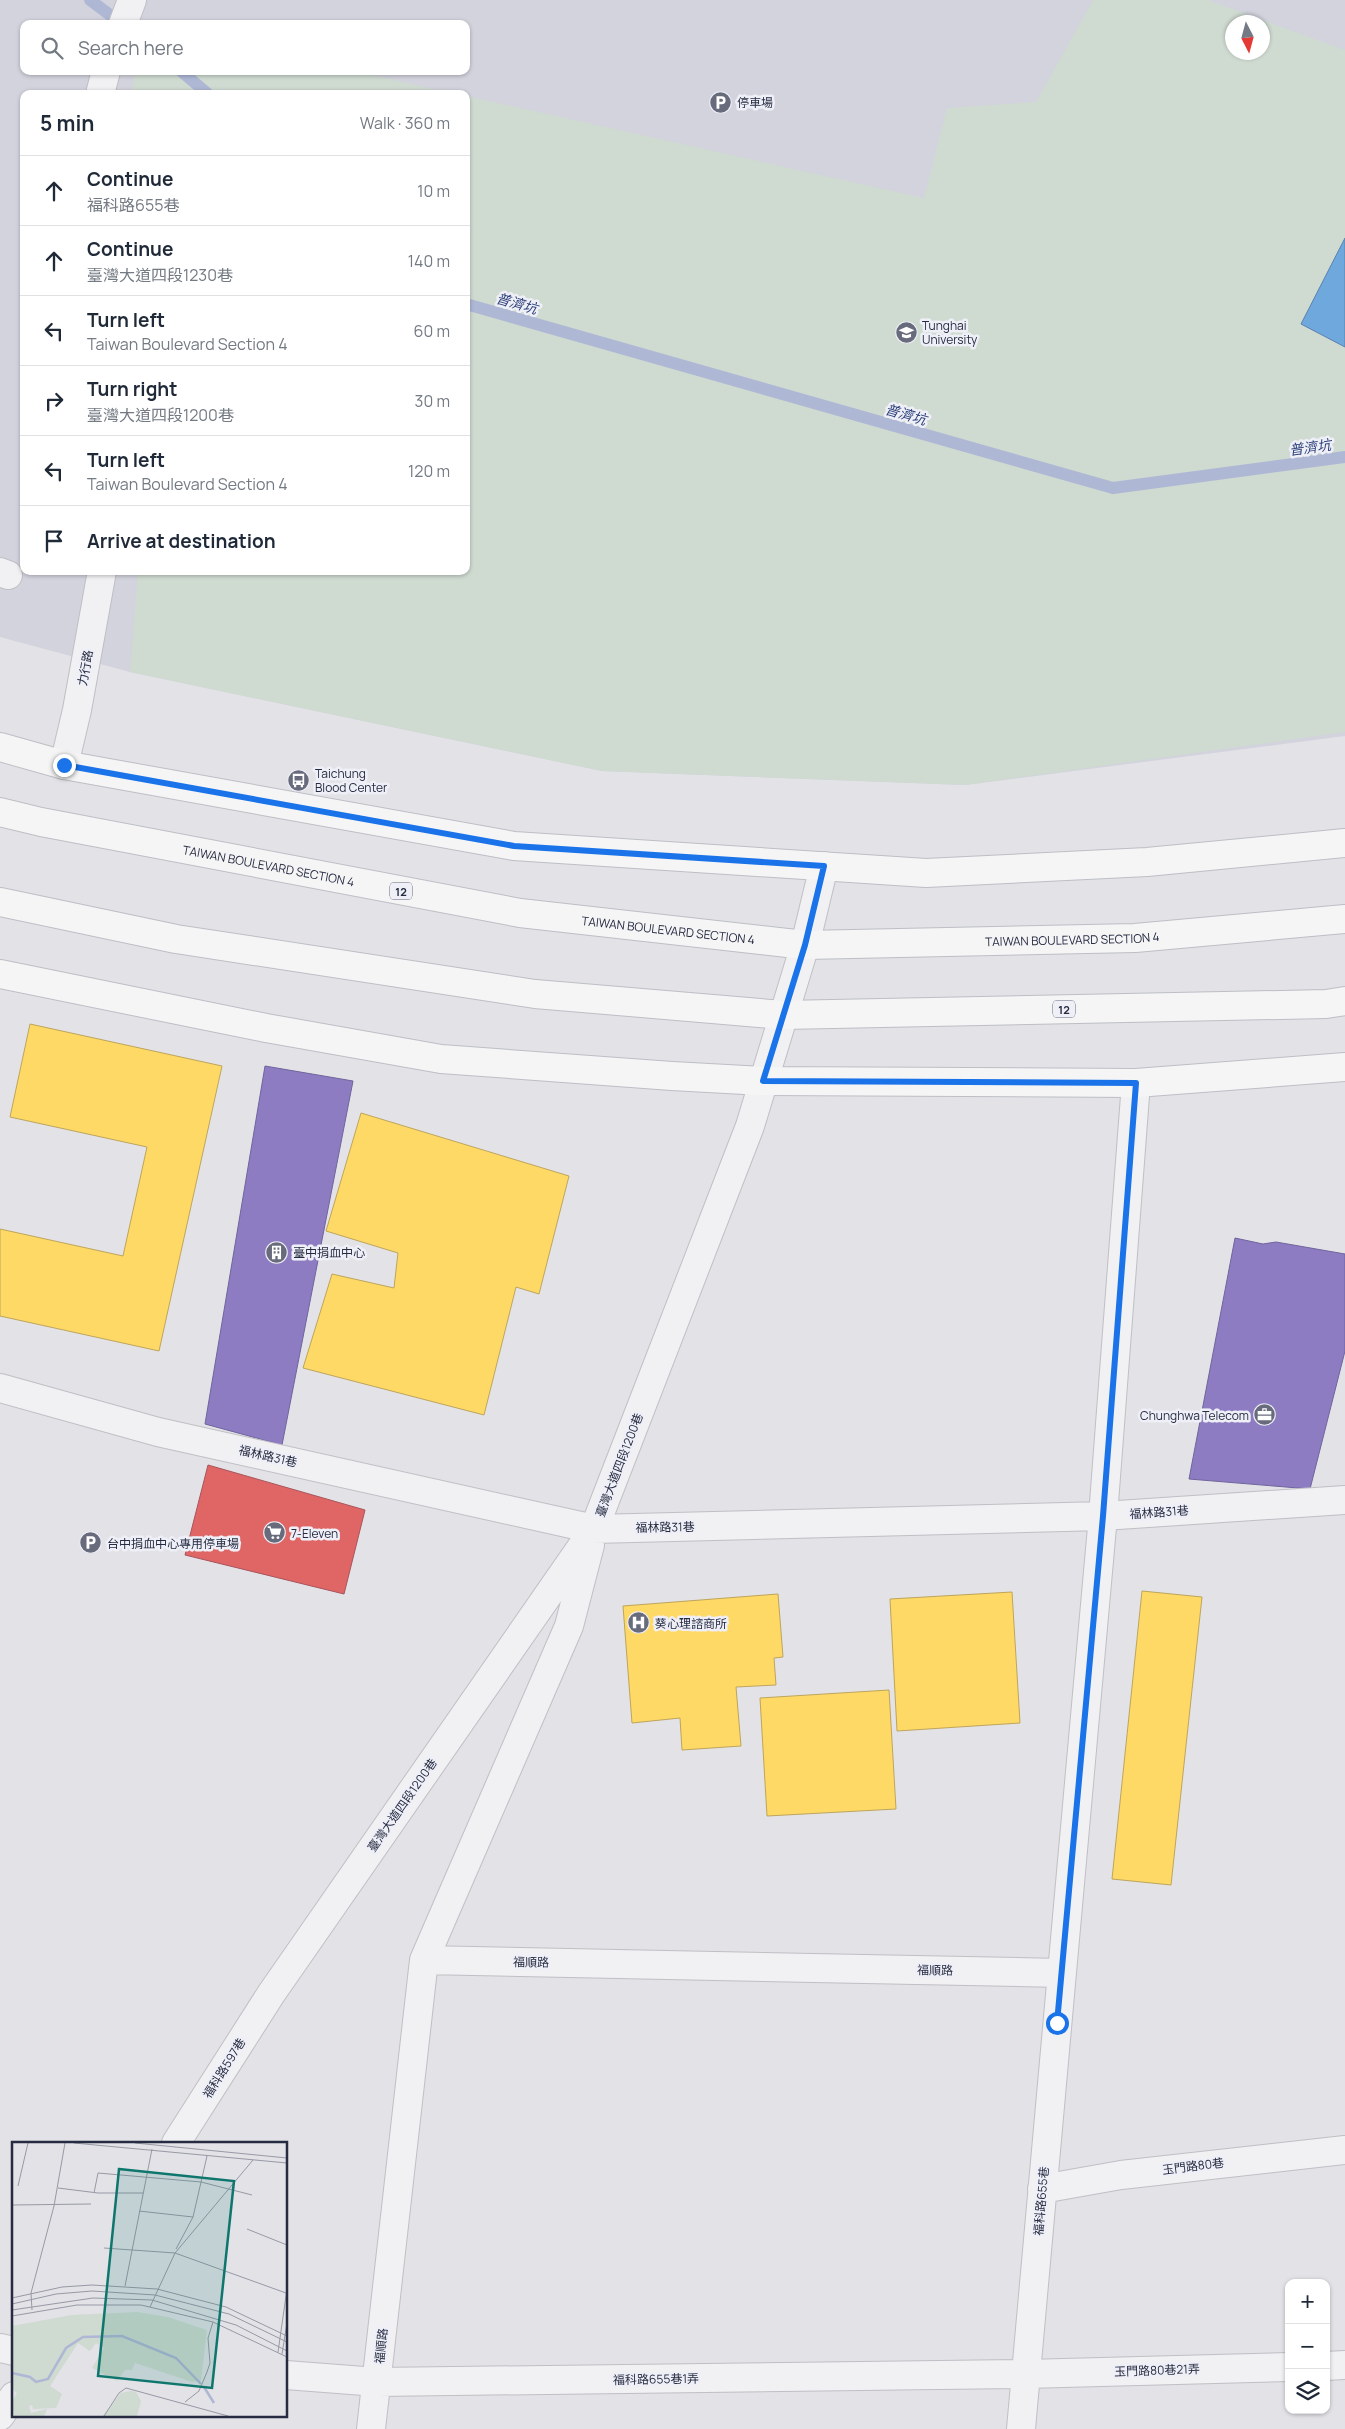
<!DOCTYPE html>
<html lang="en">
<head>
<meta charset="utf-8">
<style>
  body { margin:0; font-family:Manrope,"Noto Sans TC",sans-serif; background:#f2f2f3; color:#1f2937 }
  .controls { position:absolute; right:15px; bottom:15px; display:grid; overflow:hidden; border-radius:10px; box-shadow:0 1px 4px #0004 }
  .controls button { width:45px; height:45px; display:grid; place-items:center; padding:0; border:0; border-bottom:1px solid #e0e1e3; background:#fff; color:#1f2937; font:25px sans-serif }
  .compass { position:absolute; left:1225px; top:15px; width:45px; height:45px; border-radius:50%; background:#fff; box-shadow:0 1px 4px #0004; rotate:174deg }
  .stop { position:absolute; width:15px; height:15px; margin:-11px; border:4px solid #1a73e8; border-radius:50%; background:#fff }
  .stop.end { background:#1a73e8; border-color:#fff; box-shadow:0 1px 5px #0008 }
  .list { margin:0; padding:0; list-style:none }
  h2 { display:flex; justify-content:space-between; align-items:center; height:65px; margin:0; padding:0 20px; font-size:21px }
  h2 small { font-size:16px; font-weight:400; color:#747a83 }
  .list li { display:grid; grid-template-columns:32px 1fr auto; gap:15px; align-items:center; box-sizing:border-box; height:70px; padding:0 20px; border-top:1px solid #e0e1e3 }
  .list b { display:block; font-size:19px; white-space:nowrap }
  .list p { margin:0; font-size:16px; white-space:nowrap; color:#747a83 }
  .list em { font-size:16px; font-style:normal; color:#747a83 }
  .icon { flex:none; width:28px; height:28px; fill:none; stroke:currentColor; stroke-width:2; stroke-linecap:round; stroke-linejoin:round }
  .map { position:relative; flex:none; width:1345px; height:2429px; overflow:hidden }
  .search { position:absolute; background:#fff; box-shadow:0 1px 4px #0004; left:20px; top:20px; width:450px; height:55px; display:flex; align-items:center; gap:12px; box-sizing:border-box; padding:0 18px; border-radius:10px; color:#747a83; font-size:19px }
  .panel { position:absolute; background:#fff; box-shadow:0 1px 4px #0004; left:20px; top:90px; width:450px; height:485px; border-radius:10px }
  .map>svg:first-child { display:block }
</style>
</head>
<body>
<div class="map">
<svg width="1345" height="2429" viewBox="0 0 1345 2429">
  <rect width="100%" height="100%" fill="#e2e2e7"/>
  <path fill="#d2d3dd" fill-rule="evenodd" d="M0 0H1345V736L965 785 602 771 130 672 0 637ZM1232 22H1262V52H1232ZM24 24H466V71H24ZM24 94H466V571H24Z"/>
  <path fill="#cfdad1" fill-rule="evenodd" d="M1093 0H1208L1345 50V238L1301 324 1345 347V732L965 785 602 771 130 672 138 571H466V96L924 198 947 108 1036 102ZM1232 22H1262V52H1232Z
    M136 71H354L455 94H130Z"/>
  <path fill="#ffd966" stroke="#bea55b" d="M30 1024 222 1066 159 1351 0 1316V1229L123 1256 147 1147 10 1117Z
    M361 1113 569 1176 539 1294 516 1287 484 1415 303 1368 332 1274 394 1288 398 1253 326 1231Z
    M1142 1591 1202 1597 1171 1885 1112 1879Z
    M1012 1592 1020 1723 897 1731 890 1599Z
    M778 1594 783 1657 774 1658 776 1685 736 1687 741 1746 682 1750 680 1718 632 1723 623 1606Z
    M889 1690 896 1809 767 1816 760 1698Z"/>
  <path fill="#e06666" stroke="#a8545b" d="M208 1465 365 1510 344 1594 185 1555Z"/>
  <path fill="#8e7cc3" stroke="#6f649c" d="M265 1066 353 1081 282 1445 205 1424Z
    M1235 1238 1263 1244 1276 1242 1345 1254V1351L1310 1489 1189 1479Z"/>
  <path fill="#6fa8dc" stroke="#5982ae" d="M1345 238V347L1301 324Z"/>
  <g fill="none" stroke-linecap="round" stroke-linejoin="round">
    <path stroke="#aeb8d5" stroke-width="12" d="M90 0 122 24
      M181 71 208 94
      M466 304 1113 488 1345 457"/>
    <defs>
      <path id="minor" d="M123 24 132 0
        M100 94 106 71
        M0 572 8 575
        M64 765 77 710 102 571
        M0 1388 158 1432 594 1529 1103 1516 1345 1500
        M424 1960 1062 1973
        M176 2143 271 1994 594 1529 750 1126 805 945 824 866
        M1042 2189 1121 2175 1345 2150
        M0 2348 14 2351
        M1326 2366 1345 2365
        M286 2375 377 2382 1026 2374 1289 2367
        M0 2416 14 2396
        M371 2429 424 1960 569 1626 590 1545
        M1021 2429 1103 1516 1136 1083"/>
      <g id="major">
        <path d="M0 747 64 765 514 846 926 873 1147 862 1345 843"/>
        <path id="s1" d="M0 812 41 822 520 913 805 945 1135 938 1345 919"/>
        <path d="M0 902 176 939 535 994 783 1015 1326 1004 1345 1001"/>
        <path d="M0 974 266 1028 441 1059 672 1076 763 1081 1136 1083 1345 1067"/>
      </g>
    </defs>
    <use href="#minor" stroke="#bfbfc5" stroke-width="30"/>
    <use href="#major" stroke="#bdbfc5" stroke-width="30"/>
    <use href="#minor" stroke="#f1f1f3" stroke-width="28"/>
    <use href="#major" stroke="#f5f5f6" stroke-width="28"/>
  </g>
  <g fill="none" stroke-linecap="round" stroke-linejoin="round">
    <path stroke="#1a73e8" stroke-width="6" d="M64 765 514 846 824 866 805 945 763 1081 1136 1083 1103 1516 1057 2023"/>
  </g>
  <defs>
    <symbol id="parking-disc" viewBox="-11 -11 22 22"><circle r="9.5" fill="#686b7c" stroke="#eff0f7"/><path d="M-3.5-5.5H1a3.5 3.5 0 0 1 0 7H-1V5.5H-3.5ZM-1-3.4V-.6H.8a1.4 1.4 0 0 0 0-2.8Z" fill="#fff"/></symbol>
    <symbol id="university-disc" viewBox="-11 -11 22 22"><circle r="9.5" fill="#686b7c" stroke="#eff0f7"/><path d="M0-5L7-2L0 1L-7-2ZM-4 1L0 2.5L4 1V4Q0 6-4 4Z" fill="#fff"/></symbol>
    <symbol id="bus-disc" viewBox="-11 -11 22 22"><circle r="9.5" fill="#686b7c" stroke="#eff0f7"/><path d="M-5-6H5V4H4V6H2V4H-2V6H-4V4H-5ZM-3.5-4V0h7V-4ZM-3.5 1.2v1.5H-2V1.2ZM2 1.2v1.5H3.5V1.2Z" fill="#fff"/></symbol>
    <symbol id="building-disc" viewBox="-11 -11 22 22"><circle r="9.5" fill="#686b7c" stroke="#eff0f7"/><path d="M-4-6H4V6H1V3H-1V6H-4ZM-2.5-4.3h1.7v1.8h-1.7ZM.8-4.3h1.7v1.8H.8ZM-2.5-1h1.7V.8h-1.7ZM.8-1h1.7V.8H.8Z" fill="#fff"/></symbol>
    <symbol id="office-disc" viewBox="-11 -11 22 22"><circle r="9.5" fill="#686b7c" stroke="#eff0f7"/><path d="M-6-3h4V-5.5h4V-3h4V5H-6ZM-1-4.5V-3h2v-1.5ZM-6 0V1H6V0Z" fill="#fff"/></symbol>
    <symbol id="supermarket-disc" viewBox="-11 -11 22 22"><circle r="9.5" fill="#686b7c" stroke="#eff0f7"/><path d="M-6-5.5h2.5l.6 2H6L4.5 2H-2.5L-4.4-4H-6ZM-1.5 3.2a1.3 1.3 0 1 0 .1 0ZM3 3.2a1.3 1.3 0 1 0 .1 0Z" fill="#fff"/></symbol>
    <symbol id="hospital-disc" viewBox="-11 -11 22 22"><circle r="9.5" fill="#686b7c" stroke="#eff0f7"/><path d="M-5-5h3v3.5h4V-5h3V5h-3V1.5h-4V5h-3Z" fill="#fff"/></symbol>
  </defs>
  <g fill-rule="evenodd">
    <use href="#parking-disc" x="708" y="90" width="25" height="25"/>
    <use href="#university-disc" x="894" y="320" width="25" height="25"/>
    <use href="#bus-disc" x="286" y="768" width="25" height="25"/>
    <use href="#building-disc" x="264" y="1240" width="25" height="25"/>
    <use href="#office-disc" x="1252" y="1402" width="25" height="25"/>
    <use href="#supermarket-disc" x="262" y="1520" width="25" height="25"/>
    <use href="#parking-disc" x="78" y="1530" width="25" height="25"/>
    <use href="#hospital-disc" x="626" y="1610" width="25" height="25"/>
  </g>
  <g text-anchor="middle" dominant-baseline="central" stroke-width="5" stroke-linejoin="round" paint-order="stroke">
    <g fill="#eff0f7" stroke="#626678" stroke-width="1">
      <rect x="390" y="882.5" width="22" height="17" rx="4"/>
      <rect x="1053" y="1000.5" width="22" height="17" rx="4"/>
    </g>
    <g font-size="11" font-weight="bold" fill="#262b42">
      <text x="401" y="891">12</text>
      <text x="1064" y="1009">12</text>
    </g>
    <g font-size="12" fill="#262b42" stroke="#eff0f7" text-anchor="start">
      <text x="737" y="102">停車場</text>
      <text x="922" y="325">Tunghai<tspan x="922" dy="14">University</tspan></text>
      <text x="315" y="773">Taichung<tspan x="315" dy="14">Blood Center</tspan></text>
      <text x="293" y="1252">臺中捐血中心</text>
      <text x="1249" y="1415" text-anchor="end">Chunghwa Telecom</text>
      <text x="291" y="1533">7-Eleven</text>
      <text x="107" y="1543">台中捐血中心專用停車場</text>
      <text x="655" y="1623">葵心理諮商所</text>
    </g>
    <g font-size="12" fill="#262b42" stroke="#eff0f7">
      <text transform="translate(85 668) rotate(-80)">力行路</text>
      <text stroke="none"><textPath href="#s1" startOffset="274">TAIWAN BOULEVARD SECTION 4</textPath></text>
      <text stroke="none"><textPath href="#s1" startOffset="679">TAIWAN BOULEVARD SECTION 4</textPath></text>
      <text stroke="none"><textPath href="#s1" startOffset="1084">TAIWAN BOULEVARD SECTION 4</textPath></text>
      <text transform="translate(268 1456) rotate(13)">福林路31巷</text>
      <text transform="translate(619 1465) rotate(-69)">臺灣大道四段1200巷</text>
      <text transform="translate(1159 1512) rotate(-4)">福林路31巷</text>
      <text transform="translate(665 1527) rotate(-1)">福林路31巷</text>
      <text transform="translate(402 1805) rotate(-55)">臺灣大道四段1200巷</text>
      <text transform="translate(531 1962) rotate(1)">福順路</text>
      <text transform="translate(935 1970) rotate(1)">福順路</text>
      <text transform="translate(224 2068) rotate(-58)">福科路597巷</text>
      <text transform="translate(1193 2166) rotate(-7)">玉門路80巷</text>
      <text transform="translate(1041 2201) rotate(-85)">福科路655巷</text>
      <text transform="translate(381 2346) rotate(-84)">福順路</text>
      <text transform="translate(1157 2370) rotate(-2)">玉門路80巷21弄</text>
      <text transform="translate(656 2379) rotate(-1)">福科路655巷1弄</text>
    </g>
    <g font-size="14" font-style="italic" fill="#2d407a" stroke="#eff0f7">
      <text transform="translate(517 303) rotate(16)">普濟坑</text>
      <text transform="translate(906 414) rotate(16)">普濟坑</text>
      <text transform="translate(1310 447) rotate(-8)">普濟坑</text>
    </g>
  </g>
  <g transform="translate(12 2142)">
    <rect width="275" height="275" fill="#e2e2e7"/>
    <path d="M125 170 156 175 195 188 189 239 180 240 123 221 120 228H113L105 239 80 226 92 206 84 201 78 209 66 201 38 244 50 252 44 266 21 267 20 263 17 264 19 271 35 267 32 274H2L0 259 5 251 0 247V184L60 173ZM119 249 124 250 129 259 125 274H91L109 251Z" fill="#cfdad1"/>
    <path fill="none" stroke="#aeb8d5" stroke-width="2.5" d="M0 231 18 235 24 240 36 237 54 206 71 195 110 194 164 216 189 242M192 245 202 261"/>
    <path fill="none" stroke="#9799a5" stroke-width="1" d="M62 1 275 21M123 1 275 16M6 44 16 1M46 46 86 51H131M82 51 86 31 189 40 240 53M0 63 79 62M127 69 181 75M235 87 275 103M92 106 163 111 274 151M164 107 181 75 195 14M113 144 140 7M0 156 50 145 80 143 145 147 214 165 275 194M0 162 44 152 80 149 143 153 217 172 275 200M138 165 163 111 241 18M0 168 81 156 140 158 224 183 275 209M20 168 19 151 42 64 53 1M0 174 65 163H129L201 180 275 215M266 210 275 147M270 212 275 181M173 260 187 249 195 230 198 221 196 196 201 180M92 274 107 251 114 246 216 274"/>
    <path fill="#0f766e" fill-opacity="0.15" stroke="#0f766e" stroke-width="2.5" d="M107 27 222 39 200 246 86 234Z"/>
    <rect width="275" height="275" fill="none" stroke="#262b42" stroke-width="2.5"/>
  </g>
</svg>
<div class="controls">
<button>+</button>
<button>−</button>
<button><svg class="icon" aria-label="layers" viewBox="0 0 24 24"><path d="M12 4l9 5-9 5-9-5zM3 14l9 5 9-5"/></svg></button>
</div>
<svg class="compass" viewBox="-18 -18 36 36"><path d="M0-13l5 13h-10z" fill="#e53935"/><path d="M0 13l5-13h-10z" fill="#747a83"/></svg>
<div class="stop" style="left:1057px;top:2023px"></div>
<div class="stop end" style="left:64px;top:765px"></div>
<div class="search"><svg class="icon" aria-label="search" viewBox="0 0 24 24"><circle cx="10" cy="10" r="6"/><path d="M15 15l6 6"/></svg>Search here</div>
<section class="panel">
<h2>5 min<small>Walk · 360 m</small></h2>
<ul class="list">
<li><svg class="icon" aria-label="ahead" viewBox="0 0 24 24"><path d="M12 20V5M6 11l6-6 6 6"/></svg><div><b>Continue</b><p>福科路655巷</p></div><em>10 m</em></li>
<li><svg class="icon" aria-label="ahead" viewBox="0 0 24 24"><path d="M12 20V5M6 11l6-6 6 6"/></svg><div><b>Continue</b><p>臺灣大道四段1230巷</p></div><em>140 m</em></li>
<li><svg class="icon" aria-label="left" viewBox="0 0 24 24"><path d="M17 20v-9H6M10 6l-5 5 5 5"/></svg><div><b>Turn left</b><p>Taiwan Boulevard Section 4</p></div><em>60 m</em></li>
<li><svg class="icon" aria-label="right" viewBox="0 0 24 24"><path d="M7 20v-9h11M14 6l5 5-5 5"/></svg><div><b>Turn right</b><p>臺灣大道四段1200巷</p></div><em>30 m</em></li>
<li><svg class="icon" aria-label="left" viewBox="0 0 24 24"><path d="M17 20v-9H6M10 6l-5 5 5 5"/></svg><div><b>Turn left</b><p>Taiwan Boulevard Section 4</p></div><em>120 m</em></li>
<li><svg class="icon" aria-label="arrive" viewBox="0 0 24 24"><path d="M6 21V4h12l-3 4 3 4H6"/></svg><div><b>Arrive at destination</b></div></li>
</ul>
</section>
</div>
</body>
</html>
